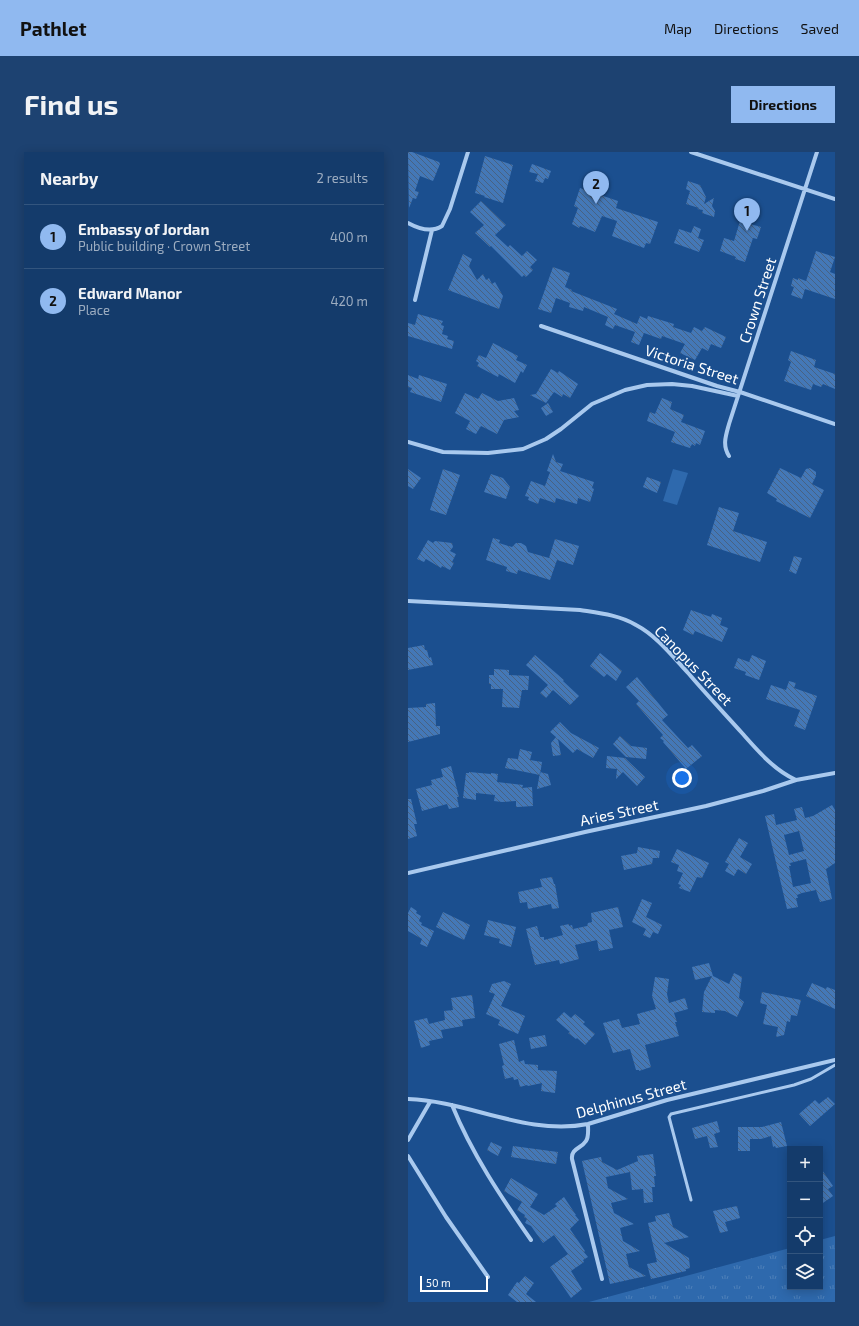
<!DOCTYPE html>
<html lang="en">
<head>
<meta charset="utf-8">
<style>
  body { margin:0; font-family:"Exo 2",sans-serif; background:#1d4271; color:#f1f3f6 }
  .controls { position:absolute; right:12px; bottom:12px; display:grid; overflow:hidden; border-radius:0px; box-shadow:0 2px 10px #0003 }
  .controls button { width:36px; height:36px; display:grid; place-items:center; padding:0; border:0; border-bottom:1px solid #33557e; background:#143b6b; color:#f1f3f6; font:20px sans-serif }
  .scale { position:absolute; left:12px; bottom:10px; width:68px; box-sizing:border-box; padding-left:4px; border:2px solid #fff; border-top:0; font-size:11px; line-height:14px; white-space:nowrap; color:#fff; -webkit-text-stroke:3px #1b4f8f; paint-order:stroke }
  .you { position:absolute; left:274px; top:626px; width:14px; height:14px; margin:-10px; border:3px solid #fff; border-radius:50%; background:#1a73e8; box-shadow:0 0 0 6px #1a73e833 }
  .badge { display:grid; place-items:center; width:26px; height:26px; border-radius:50%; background:#90b9f0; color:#111; font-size:13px; font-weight:700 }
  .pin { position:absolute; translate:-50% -33px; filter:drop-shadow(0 1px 2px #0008) }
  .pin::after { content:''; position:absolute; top:21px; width:14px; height:12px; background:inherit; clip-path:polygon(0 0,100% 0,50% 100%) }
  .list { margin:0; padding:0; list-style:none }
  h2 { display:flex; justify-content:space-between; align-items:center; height:52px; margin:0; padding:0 16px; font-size:17px }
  h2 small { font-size:13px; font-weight:400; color:#9dadc1 }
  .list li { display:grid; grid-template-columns:26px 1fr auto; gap:12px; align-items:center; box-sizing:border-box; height:64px; padding:0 16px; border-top:1px solid #33557e }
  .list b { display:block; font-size:15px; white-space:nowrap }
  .list p { margin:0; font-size:13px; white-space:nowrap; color:#9dadc1 }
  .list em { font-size:13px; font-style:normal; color:#9dadc1 }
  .icon { flex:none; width:22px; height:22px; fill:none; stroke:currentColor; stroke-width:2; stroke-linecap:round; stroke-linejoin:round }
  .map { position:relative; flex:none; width:427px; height:1150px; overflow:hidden; border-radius:0px }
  header { display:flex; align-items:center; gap:24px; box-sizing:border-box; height:56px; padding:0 20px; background:#90b9f0; color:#111 }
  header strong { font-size:19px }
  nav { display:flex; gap:22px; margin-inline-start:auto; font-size:14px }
  .intro { display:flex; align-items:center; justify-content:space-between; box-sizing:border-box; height:96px; padding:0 24px }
  h1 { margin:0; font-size:28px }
  .button { padding:10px 18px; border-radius:0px; background:#90b9f0; color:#111; font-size:14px; font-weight:700 }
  main { display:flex; gap:24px; padding:0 24px }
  aside { flex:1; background:#143b6b; border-radius:0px; box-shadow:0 2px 10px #0003 }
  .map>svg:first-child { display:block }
</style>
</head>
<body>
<header>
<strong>Pathlet</strong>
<nav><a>Map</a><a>Directions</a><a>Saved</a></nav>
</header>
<div class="intro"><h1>Find us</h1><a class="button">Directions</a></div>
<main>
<aside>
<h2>Nearby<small>2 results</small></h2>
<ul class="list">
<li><span class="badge">1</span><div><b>Embassy of Jordan</b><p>Public building · Crown Street</p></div><em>400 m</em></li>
<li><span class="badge">2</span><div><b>Edward Manor</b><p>Place</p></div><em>420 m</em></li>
</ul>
</aside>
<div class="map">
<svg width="427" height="1150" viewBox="0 0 427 1150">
  <defs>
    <pattern id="grass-tufts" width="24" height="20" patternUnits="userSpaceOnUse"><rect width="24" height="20" fill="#2e69ad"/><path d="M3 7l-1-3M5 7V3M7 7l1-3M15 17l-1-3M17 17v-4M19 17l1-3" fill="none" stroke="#4d80b9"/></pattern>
    <pattern id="building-back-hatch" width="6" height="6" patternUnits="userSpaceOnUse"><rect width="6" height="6" fill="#4478b7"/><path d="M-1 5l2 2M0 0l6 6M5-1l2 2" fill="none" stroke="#486282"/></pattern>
  </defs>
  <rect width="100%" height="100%" fill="#1b4f8f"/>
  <path fill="url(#grass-tufts)" d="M427 1084V1150H181L382 1096V1135H412V1088Z"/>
  <path fill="#2e69ad" d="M265 317 280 321 269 353 255 349Z"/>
  <path fill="url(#building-back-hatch)" fill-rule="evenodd" d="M0 0H4L31 10 32 12 25 29 12 24 7 39 11 40 8 47 5 46 1 56Z
    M77 4 105 13 95 51 76 45 77 44 67 41Z
    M124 12 143 19 140 27 137 26 135 31 127 29 130 22 121 20Z
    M280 29 292 33 298 45 296 52 306 46 304 54 307 59 306 65 294 61 295 58 289 57 291 56 278 52 282 39 278 37Z
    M172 36 210 49 208 56 250 70 242 92 238 91 236 96 204 84 209 69 194 64 187 80 172 74 171 76 164 72 170 56 166 54Z
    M73 49 98 73 87 83 100 95 102 93 114 104 119 99 129 108 122 115 125 118 118 125 116 123 114 125 83 94 82 95 67 81 76 73 62 60Z
    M332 69 353 75 349 87 345 86 337 110 327 107 328 105 312 99 316 86 326 89Z
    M286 74 293 77 290 86 296 88 291 100 266 91 271 77 283 81Z
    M408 99 427 105 422 120 427 122V147L397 137 394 147 383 143 386 135 383 134 385 126 390 128V126L398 129Z
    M55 102 64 107 61 114 69 128 75 122 78 128 81 126 84 132 87 130 95 144 91 157 40 138Z
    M145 115 162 121 157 135 164 138 163 139 209 157 206 162 229 172 232 164 239 167 240 164 266 172 265 175 283 181 286 175 294 179 297 175 318 185 313 196 303 192 300 199 294 196 287 208 272 201 277 192 254 184 253 187 236 181 231 193 223 190 227 180 207 173 205 177 197 173 200 165 176 155 175 159 161 155 162 151 148 146 143 161 130 157Z
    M10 162 35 169 33 173 36 174 34 182 40 184 39 187 46 189 44 197 0 184V171L7 173Z
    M85 191 110 204 108 208 119 213 115 221 113 219 107 231 91 222 90 225 69 214 71 211 68 209 71 203 78 206Z
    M383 199 408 208 406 215 427 222V237L415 232 413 235 405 232 403 238 376 229 383 210 380 208Z
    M143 217 150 221 151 219 170 232 162 246 155 242 154 245 146 240 138 251 122 243 128 242Z
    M0 223 10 227 11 223 39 232 33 250 2 240 4 236 0 235Z
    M57 241 70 247 74 241 90 249 106 246 111 258 106 259 111 265 96 268 89 282 73 274 68 282 58 277 62 269 47 261Z
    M254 246 264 250 262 257 276 263 273 270 297 279 292 293 288 291 287 294 284 292 282 296 263 290 267 280 239 269 242 260 247 262Z
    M140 251 145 260 138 264 133 256Z
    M145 302 148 310 155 312 152 319 186 330 184 336 186 337 182 350 170 346 169 352 148 346 147 351 132 346 130 352 120 348 121 345 117 344 123 329 137 334 142 320 139 319Z
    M372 316 393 326 398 317 402 316 408 320V324L404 332 416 338 402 366 368 349 369 347 359 341Z
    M0 317 13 326 5 337 0 334Z
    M35 317 52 323 38 363 22 358Z
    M83 322 95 326 102 335 98 347 76 340Z
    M239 325 253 330 249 341 235 335Z
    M311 355 331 361 325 379 359 390 352 410 299 393Z
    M85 386 92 388 91 391 104 395 108 391H113L118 394 120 400 141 406 147 387 171 394 165 413 149 408 142 428 110 418 109 422 98 419 99 415 78 408Z
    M20 388 25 391 27 389 44 391 45 395 42 399 48 402 44 410 46 411 42 418 34 414 33 416 18 407 16 410 9 407Z
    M386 404 394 406 388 422 381 419Z
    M283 458 303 465 304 462 314 466 312 473 320 476 314 490 287 479 285 483 275 478Z
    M16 493 17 498H19L21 506 23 505 25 513 0 518V496Z
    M192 501 214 519 208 529 199 522 196 525 182 514Z
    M127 503 156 528 155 529 171 544 162 553 145 538 138 546 132 541 140 533 118 513Z
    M344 503 358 509 351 528 337 523 338 520 326 516 330 506 341 510Z
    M86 517 101 518V523L121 524 120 538H114L111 556 94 555 95 537H83V532H81V523H86Z
    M229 525 260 563 254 568 280 596 284 593 294 604 278 617 255 590 256 589 252 586 255 583 228 552 231 549 218 535Z
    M381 529 388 531 386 536 409 544 397 578 386 574 392 558 358 547 363 533 378 538Z
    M27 551 28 574H32V582L0 590V556L18 555V552Z
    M152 570 163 581 191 596 185 606 169 597 165 601 150 587 153 603 145 604 143 591 148 585 142 580Z
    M212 584 223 594 239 596 238 607 218 605 205 592Z
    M112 597 124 600 122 608 134 610 132 623 97 616 100 606 110 607Z
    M199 604 217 606 237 625 229 634 215 620 208 627 209 617 198 616Z
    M43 614 51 645H49L51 655 41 657 39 652 14 659 8 637 24 633 23 628 35 625 33 617Z
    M61 620 83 622V621L90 622 89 630 115 633 114 636 124 635 125 654 110 655H108V649L94 650 86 649 87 643 68 641V648L55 646 58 621H61Z
    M132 620 140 622 143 633 129 637Z
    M0 647H3L9 672H6L9 684 0 687Z
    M424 653 427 658V711L418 717 424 747 412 750 408 738 394 741 389 743 390 746H388L390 755 379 757 357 664 366 662 368 673 389 668 386 657 394 655 397 666 405 664ZM391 679 396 699 381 703 376 683ZM398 707 403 731 385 735 381 714H383L382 711Z
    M331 686 340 691 332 705 344 712 338 722 330 717 326 724 317 719 321 712 317 710Z
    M230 695 252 699 251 706H245L244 712 216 718 213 704 229 701Z
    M269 697 301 711 294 726 289 725 282 740 271 736 273 733 270 732 275 721 269 719 271 713 263 710Z
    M144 725 146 732H147L151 756 144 757 143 752 120 757 119 750 112 751 110 740 134 735 132 727Z
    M234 747 244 751 238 765 254 773 250 782 245 780 242 786 235 783 238 777 224 770Z
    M3 755 9 759 8 761 13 764 11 769 14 771 13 773 26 779 19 795 12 792 14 787 0 779V761Z
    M210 755 215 775 201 778 205 796 191 799 189 788 167 793 171 807 152 812 151 808 127 813 118 777 129 774 132 785H136V788L155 783 152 774 161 772V774L164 773 165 777 179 774 180 771 184 770 183 761Z
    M35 760 62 773 56 788 28 775Z
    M80 768 108 775 103 795 91 791 92 787 76 783Z
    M301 811 305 824 321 832 326 821 334 825 331 846 336 850 329 865 317 859 307 858V861L294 860 296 840 304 824 287 828 284 815Z
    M247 825 261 827 259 842 261 851 277 846 280 857 266 861 269 870H267L271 884 237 893 243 915 231 919V918H228L222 897 205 901 195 871 211 867 214 876 232 872 229 862 248 857 244 844Z
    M96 829 103 832 93 854 117 864 110 882 90 873 92 868 78 862 87 842 81 840 84 832Z
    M404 831 418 837 419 835 427 838V857L398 844Z
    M354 840 393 848 389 864 383 863 382 870 379 869 376 883 368 885 370 875 355 872 359 853 352 851Z
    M64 843 67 866 54 868 55 874 33 878 35 886 21 889 22 893 13 896 6 869 19 866 21 872 37 868 36 859 45 858 43 846Z
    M156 860 163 866 167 862 177 870 175 872 187 882 177 893 169 886 168 887 160 881 162 880 148 868Z
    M137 883 139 894 123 897 121 886Z
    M106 888 111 910 116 908 117 912 130 913V918L149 919 147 941 133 939 134 931 120 934 119 933 112 935 110 927 106 928 105 925 97 927 94 914 96 913 91 892Z
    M420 945 427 952 402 974 391 962 407 948 411 952Z
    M309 969 312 980 306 982 310 995 302 996 299 984 287 987 284 976Z
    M373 970 379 994 368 996 367 994 365 995 363 984 353 987H342V999H330V975H354Z
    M83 990 94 995 90 1004 79 998Z
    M105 994 150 1000 148 1012 103 1005Z
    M245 1002 248 1024H246L247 1035H244L245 1050 236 1051 235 1037 224 1038 222 1020 198 1025 200 1036 220 1047 203 1051 206 1061 226 1072 212 1076 215 1089 232 1099 218 1102 221 1115 238 1124 202 1132 174 1009 193 1005 194 1010 209 1018 230 1009 229 1004Z
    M412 1015 425 1034 420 1037 425 1044 412 1053Z
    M103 1026 130 1042 122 1055 136 1063 149 1054 147 1052 156 1045 168 1063H167L171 1068 162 1077 177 1099 176 1100 180 1105 175 1108 176 1110 163 1119 174 1137 163 1146 142 1115 160 1102 146 1083 135 1091 123 1074 117 1071 119 1067 116 1065 117 1063 109 1058 114 1050 96 1039Z
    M329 1054 332 1066 317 1070 320 1079 312 1081 305 1059Z
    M261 1061 265 1075 281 1085 256 1091 281 1106 282 1116 278 1117V1119L243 1127 239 1112 249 1110 240 1071 248 1069 247 1064Z
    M117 1124 126 1131 118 1142 128 1150H109L100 1143 109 1130 111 1131Z"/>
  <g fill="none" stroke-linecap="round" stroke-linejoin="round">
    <path stroke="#a9c9ee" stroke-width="3" d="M283 1048 261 965 263 962 386 933 403 927 427 913"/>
    <path stroke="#a9c9ee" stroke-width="4" d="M283 0 427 47
      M0 71C11 77 23 81 34 74L42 57 60 0
      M7 148 24 78
      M133 174 309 234 332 240 427 272
      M0 290 35 300 80 301 115 297 138 287 153 277 184 252 217 238 239 233 264 232 284 234 330 244
      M321 304C314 293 318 283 321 272L409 0
      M0 449 172 458C191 461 211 463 228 473 249 484 265 505 281 522 298 542 316 561 334 581 350 599 366 618 388 628
      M0 721 177 680 298 654 355 639 388 628 427 621
      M0 947C61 949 118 984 180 972L259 948 427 908
      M44 953C64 1002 93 1045 123 1088
      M180 972C180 978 181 985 178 989 173 997 163 996 164 1007L194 1127
      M0 988 22 950
      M0 1004 38 1065 80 1125"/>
  </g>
  <g text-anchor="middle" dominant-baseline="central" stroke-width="3" stroke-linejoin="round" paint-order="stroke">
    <g font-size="15" fill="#fff" stroke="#1b4f8f">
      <text transform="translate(349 148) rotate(-72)">Crown Street</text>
      <text transform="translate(284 212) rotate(18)">Victoria Street</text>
      <text transform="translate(286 513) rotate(46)">Canopus Street</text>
      <text transform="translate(211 660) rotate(-12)">Aries Street</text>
      <text transform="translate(223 946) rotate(-15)">Delphinus Street</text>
    </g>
  </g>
</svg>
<div class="controls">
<button>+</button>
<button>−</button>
<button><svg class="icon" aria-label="locate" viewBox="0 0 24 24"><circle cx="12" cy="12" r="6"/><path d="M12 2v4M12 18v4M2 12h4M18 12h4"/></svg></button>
<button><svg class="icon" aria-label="layers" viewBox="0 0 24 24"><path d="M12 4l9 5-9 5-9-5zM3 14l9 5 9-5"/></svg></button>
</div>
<div class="scale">50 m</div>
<div class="you"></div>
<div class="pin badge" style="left:339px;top:79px">1</div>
<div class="pin badge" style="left:188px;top:52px">2</div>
</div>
</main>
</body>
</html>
